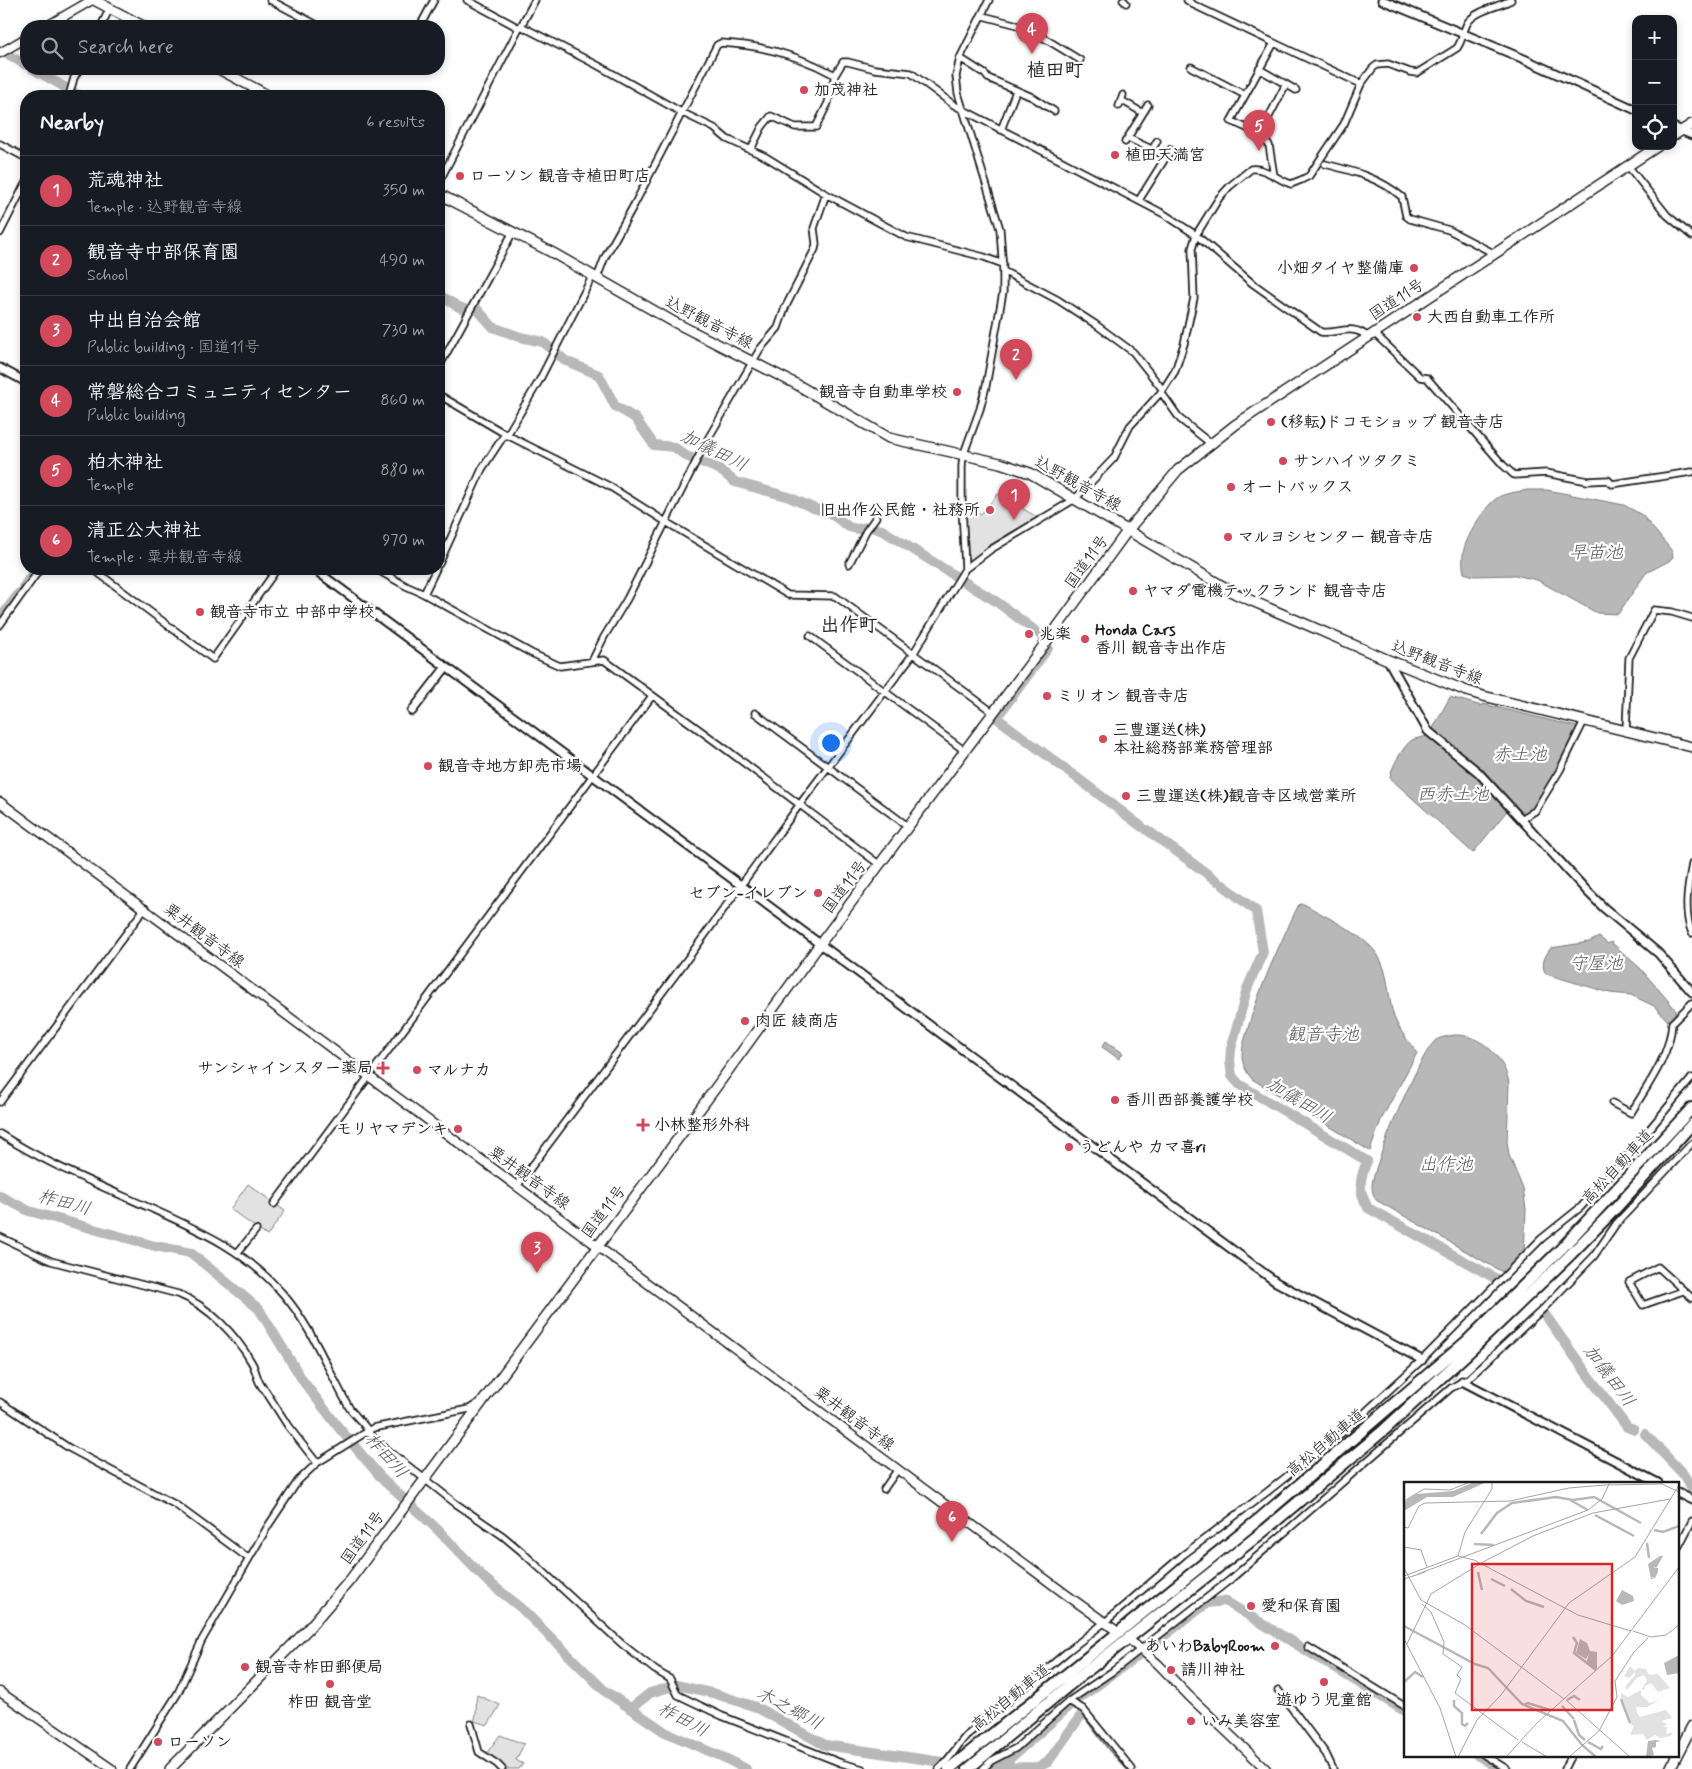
<!DOCTYPE html>
<html lang="en">
<head>
<meta charset="utf-8">
<style>
  body { margin:0; font-family:Mynerve,"Klee One",sans-serif; background:#20242c; color:#f1f3f6 }
  .controls { position:absolute; right:15px; top:15px; display:grid; overflow:hidden; border-radius:10px; box-shadow:0 2px 8px #0003 }
  .controls button { width:45px; height:45px; display:grid; place-items:center; padding:0; border:0; border-bottom:1px solid #363941; background:#171b24; color:#f1f3f6; font:25px sans-serif }
  .you { position:absolute; left:830px; top:742px; width:18px; height:18px; margin:-12px; border:4px solid #fff; border-radius:50%; background:#1a73e8; box-shadow:0 0 0 8px #1a73e833 }
  .badge { display:grid; place-items:center; width:32px; height:32px; border-radius:50%; background:#d1495b; color:#fff; font-size:16px; font-weight:700 }
  .pin { position:absolute; translate:-50% -41px; filter:drop-shadow(0 1px 2px #0008) }
  .pin::after { content:''; position:absolute; top:26px; width:18px; height:15px; background:inherit; clip-path:polygon(0 0,100% 0,50% 100%) }
  .list { margin:0; padding:0; list-style:none }
  h2 { display:flex; justify-content:space-between; align-items:center; height:65px; margin:0; padding:0 20px; font-size:21px }
  h2 small { font-size:16px; font-weight:400; color:#9ea1a6 }
  .list li { display:grid; grid-template-columns:32px 1fr auto; gap:15px; align-items:center; box-sizing:border-box; height:70px; padding:0 20px; border-top:1px solid #363941 }
  .list b { display:block; font-size:19px; white-space:nowrap }
  .list p { margin:0; font-size:16px; white-space:nowrap; color:#9ea1a6 }
  .list em { font-size:16px; font-style:normal; color:#9ea1a6 }
  .icon { flex:none; width:28px; height:28px; fill:none; stroke:currentColor; stroke-width:2; stroke-linecap:round; stroke-linejoin:round }
  .map { position:relative; flex:none; width:1692px; height:1769px; overflow:hidden }
  .search { position:absolute; background:#171b24; box-shadow:0 2px 8px #0003; left:20px; top:20px; width:425px; height:55px; display:flex; align-items:center; gap:12px; box-sizing:border-box; padding:0 18px; border-radius:20px; color:#9ea1a6; font-size:19px }
  .panel { position:absolute; background:#171b24; box-shadow:0 2px 8px #0003; left:20px; top:90px; width:425px; height:485px; border-radius:20px }
  .map>svg:first-child { display:block }
</style>
</head>
<body>
<div class="map">
<svg width="1692" height="1769" viewBox="0 0 1692 1769">
  <rect width="100%" height="100%" fill="#fff"/>
  <filter id="ink" filterUnits="userSpaceOnUse"><feTurbulence type="fractalNoise" baseFrequency=".02" numOctaves="2"/><feDisplacementMap in="SourceGraphic" scale="10" xChannelSelector="R" yChannelSelector="G"/><feConvolveMatrix kernelMatrix="1 2 1 2 8 2 1 2 1" color-interpolation-filters="sRGB"/></filter>
  <g filter="url(#ink)">
    <path fill="#e2e2e2" stroke="#7f7f7f" d="M998 494 1037 517 988 546 969 563 965 510 968 505 981 514Z
      M248 1184 285 1211 267 1236 230 1209Z
      M477 1695 500 1705 488 1725 474 1721C478 1712 475 1704 477 1695Z
      M500 1735 524 1744 516 1760 523 1764 519 1769H505L501 1763 486 1754Z"/>
    <path fill="#b8b8b8" stroke="#7a7a7a" d="M1527 490H1547L1624 505 1642 515 1672 551 1673 557 1669 561 1646 573 1618 614 1597 613 1537 580 1515 575 1474 576 1464 573C1462 564 1462 552 1466 543 1471 530 1485 506 1497 498 1504 493 1518 492 1527 490Z
      M1450 697 1482 706 1483 704 1577 727 1559 767 1533 809 1522 816 1435 733 1432 730Z
      M1428 736 1478 777 1507 809 1506 812 1473 853 1390 778C1390 769 1404 745 1412 740 1417 738 1423 737 1428 736Z
      M1300 904H1304C1326 917 1363 934 1377 954 1390 973 1387 996 1394 1017 1399 1030 1409 1042 1417 1053L1381 1120 1370 1151 1252 1079C1246 1072 1242 1064 1242 1055 1242 1046 1246 1036 1248 1028 1260 986 1279 946 1298 906Z
      M1599 937 1608 944 1611 942 1640 968 1677 1011 1669 1022 1654 1006 1631 995 1610 993 1546 974C1540 965 1545 955 1551 948L1589 942Z
      M1454 1035C1481 1034 1504 1057 1509 1083L1507 1142 1509 1155 1523 1189 1526 1209 1524 1254 1504 1273 1376 1200C1373 1195 1372 1191 1372 1185 1374 1164 1420 1052 1436 1040 1441 1037 1449 1036 1454 1035Z
      M1106 1041 1123 1053 1119 1059 1102 1047Z"/>
    <g fill="none" stroke-linecap="round" stroke-linejoin="round">
      <path stroke="#7a7a7a" stroke-width="2" d="M1082 1714 1109 1750 1127 1769"/>
      <path stroke="#b8b8b8" stroke-width="10" d="M10 56 26 65
        M33 69 68 89
        M74 93 82 96
        M439 295 459 307 467 310
        M472 309H477L493 327 520 337 543 342 566 361 599 375 615 406 635 418 654 445 674 447 686 456 719 469 735 482 789 497 813 508 830 513 849 527 857 529 868 527
        M874 528 882 530 957 577
        M963 581 997 602 1042 636
        M24 586 36 569
        M0 619 19 593
        M1000 713 1048 648
        M997 718 1068 771
        M1072 774 1142 827
        M1147 830 1217 881
        M1223 885 1256 911 1263 952 1247 989 1231 1049 1230 1061 1232 1076 1239 1084 1367 1161C1359 1181 1358 1189 1368 1208L1495 1278
        M0 1196 29 1211 155 1246 191 1253 259 1309 303 1381 339 1428 384 1481 436 1528 485 1579 520 1607 605 1691 665 1732 725 1758 746 1769
        M1543 1313 1546 1316 1590 1378 1627 1427 1634 1430
        M1645 1434 1683 1474 1692 1489
        M1148 1648 1207 1603 1225 1601 1304 1649
        M1307 1651 1406 1712
        M1076 1701 1140 1654
        M630 1709 650 1693 677 1685 716 1694 756 1707 825 1745 942 1762
        M1477 1755 1500 1769
        M989 1768 1038 1767 1048 1762 1082 1714
        M999 1768 1072 1704"/>
      <path stroke="#ddd" stroke-width="5.5" stroke-dasharray="5.5 3" stroke-linecap="butt" d="M1348 1428 1384 1446
        M1267 1492 1307 1513"/>
      <path stroke="#ddd" stroke-width="7" stroke-dasharray="7 3.5" stroke-linecap="butt" d="M1422 1360 1462 1381"/>
      <defs>
        <path id="minor" d="M270 0 319 26
          M467 0 519 28 521 26 597 65 681 112 714 128 727 139 766 157 826 194 906 237 984 257 1003 264
          M1123 0 1126 3
          M1187 0 1194 5 1361 84
          M983 16 1014 24 1039 35 1080 60
          M101 26 110 8
          M420 26 434 0
          M521 26 535 0
          M1274 43 1231 121 1260 134 1286 84
          M960 58 985 74 988 78 1032 97 1054 111
          M1191 67 1245 95
          M1259 69 1296 90
          M69 96 74 78 79 69
          M1121 100 1143 113
          M1119 106 1123 95
          M1001 130 1016 91
          M1260 134 1259 139 1266 141 1269 145 1274 176
          M1128 138 1166 156
          M1125 142 1148 105
          M0 144 26 158
          M751 149 762 127 771 116 795 127H816L828 103 835 75 843 62H848L875 69 911 73 954 105 1164 214 1196 235 1252 283 1321 332C1339 334 1352 323 1368 337
          M1152 150 1157 141
          M1325 164C1353 171 1380 178 1402 197L1406 216 1410 219 1449 230 1495 254
          M1628 166 1667 215 1692 236
          M439 182 519 28
          M1139 200 1171 149
          M0 233 26 182
          M1003 271 1058 300 1095 324 1133 352 1163 390
          M597 278 605 257 634 205 717 45 721 43C761 45 800 56 835 75
          M1374 333 1420 377 1427 378 1503 465 1514 475 1546 473 1588 481 1608 480 1612 484 1692 472
          M439 367 513 232
          M1161 392 1180 419 1210 443
          M439 395 507 435 609 486 666 522 788 595 835 596 994 713
          M439 564 482 469 503 437 507 435 539 381 593 275
          M849 564 866 531 876 517
          M93 569 213 659 277 569
          M376 569 406 586 424 594 531 653 560 666 604 660 727 750 880 865
          M965 569 962 506V466L963 456 980 409 986 386 1003 292V271L1000 229 958 93 956 76 960 58 989 0
          M424 594 436 569
          M0 625 40 569
          M810 636 965 751
          M592 661 604 637 627 599 705 444 760 349 778 328 785 308 815 249 816 244 814 228 826 194
          M755 713 909 827
          M1626 731 1629 658 1654 610 1672 612 1692 618
          M1521 819 1535 811 1560 770 1584 721
          M1692 864C1688 886 1683 912 1692 933
          M0 1102 145 908
          M1612 1103 1631 1113C1647 1086 1670 1056 1672 1023L1692 1003
          M0 1134C47 1164 99 1185 150 1208 201 1231 245 1250 283 1294 312 1327 328 1371 350 1409 358 1419 368 1428 374 1439L455 1503 503 1536 521 1551 622 1644 655 1670 670 1679 678 1695 722 1716 841 1763 863 1769
          M1628 1155 1635 1158
          M517 1186 691 954 800 804 913 654 965 569 990 550 1075 499 1114 458 1130 426 1163 390 1175 371 1184 344 1194 298 1192 249 1196 235 1219 198 1230 186 1251 169C1265 167 1278 180 1291 184L1301 180 1309 176 1344 124 1361 84 1373 68 1377 65 1388 64 1410 72 1417 73 1457 48C1463 40 1463 30 1468 22 1477 10 1498 7 1511 0
          M274 1204 652 696
          M0 1237 51 1261 178 1294C209 1306 236 1335 252 1363 257 1372 257 1384 265 1390L288 1426 317 1463
          M238 1252 256 1230
          M1683 1291 1643 1305 1629 1282 1658 1267 1692 1298
          M0 1402 69 1448 176 1505 248 1558
          M884 1489 898 1469
          M1678 1548 1692 1521
          M1308 1647 1406 1707
          M1278 1690 1326 1754 1333 1769
          M1069 1701 1083 1709 1132 1769
          M471 1724 479 1752 497 1764 502 1769
          M1484 1755 1507 1769
          M130 1769 178 1693 202 1640 268 1526 298 1481 317 1463 373 1428 469 1409 480 1402
          M939 1769C950 1759 956 1747 966 1736L1068 1651 1105 1622 1183 1555 1267 1492 1348 1428 1422 1360 1541 1239 1581 1207 1628 1155 1692 1078
          M983 1769 991 1761 1016 1748 1069 1701 1113 1671 1231 1579 1451 1388 1469 1378 1544 1308 1594 1256 1616 1224 1692 1143
          M1564 1769 1571 1755"/>
        <path id="tertiary" d="M1382 0 1524 59 1636 110
          M1673 127 1692 135
          M0 368 26 382
          M314 569 1276 1282 1422 1360
          M1388 660 1428 731 1478 772 1586 890 1604 908 1658 953 1692 992
          M412 711 446 667
          M1462 1381 1658 1483
          M1678 1493 1692 1500"/>
        <path id="secondary" d="M47 26 92 0
          M0 53 26 38
          M0 802 1064 1593 1114 1629
          M1133 1643 1158 1664 1189 1696 1266 1769
          M0 1692 112 1769"/>
        <path id="primary" d="M94 0 143 26
          M219 69 269 96
          M439 194 553 253 672 321 796 384 889 438 1000 463 1030 473 1236 594 1386 659 1464 690 1483 696 1692 747
          M1678 1753 1692 1726
          M1670 1769 1677 1755"/>
        <path id="trunk" d="M1673 136 1692 124
          M170 1769 308 1629 350 1580 714 1090 820 944 1050 637 1128 530 1178 470 1235 425 1658 146"/>
        <path id="motorway" d="M949 1769 1258 1520 1467 1341 1561 1249 1692 1108
          M968 1769 1068 1686 1265 1530 1384 1430 1472 1349 1568 1257 1616 1208 1692 1124"/>
      </defs>
      <use href="#minor" stroke="#1c1c1c" stroke-width="9"/>
      <use href="#tertiary" stroke="#1c1c1c" stroke-width="11"/>
      <use href="#secondary" stroke="#1c1c1c" stroke-width="11"/>
      <use href="#primary" stroke="#1c1c1c" stroke-width="12"/>
      <use href="#trunk" stroke="#1c1c1c" stroke-width="12"/>
      <use href="#motorway" stroke="#1c1c1c" stroke-width="14"/>
      <use href="#minor" stroke="#fff" stroke-width="5.5"/>
      <use href="#tertiary" stroke="#fff" stroke-width="7"/>
      <use href="#secondary" stroke="#fff" stroke-width="8"/>
      <use href="#primary" stroke="#fff" stroke-width="9"/>
      <use href="#trunk" stroke="#fff" stroke-width="9"/>
      <use href="#motorway" stroke="#fff" stroke-width="10"/>
    </g>
  </g>
  <g fill="#d1495b" stroke="#fff" stroke-width="2">
    <circle cx="804" cy="90" r="5"/>
    <circle cx="1115" cy="155" r="5"/>
    <circle cx="460" cy="176" r="5"/>
    <circle cx="1414" cy="268" r="5"/>
    <circle cx="1417" cy="317" r="5"/>
    <circle cx="957" cy="392" r="5"/>
    <circle cx="1271" cy="422" r="5"/>
    <circle cx="1283" cy="461" r="5"/>
    <circle cx="1231" cy="487" r="5"/>
    <circle cx="990" cy="510" r="5"/>
    <circle cx="1228" cy="537" r="5"/>
    <circle cx="1133" cy="591" r="5"/>
    <circle cx="200" cy="612" r="5"/>
    <circle cx="1029" cy="634" r="5"/>
    <circle cx="1085" cy="639" r="5"/>
    <circle cx="1047" cy="696" r="5"/>
    <circle cx="1103" cy="739" r="5"/>
    <circle cx="428" cy="766" r="5"/>
    <circle cx="1126" cy="796" r="5"/>
    <circle cx="818" cy="893" r="5"/>
    <circle cx="745" cy="1021" r="5"/>
    <path d="M380.5 1060.5h5v5h5v5h-5v5h-5v-5h-5v-5h5z"/>
    <circle cx="417" cy="1070" r="5"/>
    <circle cx="1115" cy="1100" r="5"/>
    <path d="M640.5 1117.5h5v5h5v5h-5v5h-5v-5h-5v-5h5z"/>
    <circle cx="458" cy="1129" r="5"/>
    <circle cx="1069" cy="1147" r="5"/>
    <circle cx="1251" cy="1606" r="5"/>
    <circle cx="1275" cy="1646" r="5"/>
    <circle cx="245" cy="1667" r="5"/>
    <circle cx="1171" cy="1670" r="5"/>
    <circle cx="1324" cy="1682" r="5"/>
    <circle cx="330" cy="1684" r="5"/>
    <circle cx="1191" cy="1721" r="5"/>
    <circle cx="158" cy="1742" r="5"/>
  </g>
  <g text-anchor="middle" dominant-baseline="central" stroke-width="4.5" stroke-linejoin="round" paint-order="stroke">
    <g font-size="16" font-weight="bold" fill="#1c1c1c" stroke="#fff" text-anchor="start">
      <text x="814" y="90">加茂神社</text>
      <text x="1125" y="155">植田天満宮</text>
      <text x="470" y="176">ローソン 観音寺植田町店</text>
      <text x="1404" y="268" text-anchor="end">小畑タイヤ整備庫</text>
      <text x="1427" y="317">大西自動車工作所</text>
      <text x="947" y="392" text-anchor="end">観音寺自動車学校</text>
      <text x="1281" y="422">(移転)ドコモショップ 観音寺店</text>
      <text x="1293" y="461">サンハイツタクミ</text>
      <text x="1241" y="487">オートバックス</text>
      <text x="980" y="510" text-anchor="end">旧出作公民館・社務所</text>
      <text x="1238" y="537">マルヨシセンター 観音寺店</text>
      <text x="1143" y="591">ヤマダ電機テックランド 観音寺店</text>
      <text x="210" y="612">観音寺市立 中部中学校</text>
      <text x="1095" y="630">Honda Cars<tspan x="1095" dy="18">香川 観音寺出作店</tspan></text>
      <text x="1039" y="634">兆楽</text>
      <text x="1057" y="696">ミリオン 観音寺店</text>
      <text x="1113" y="730">三豊運送(株)<tspan x="1113" dy="18">本社総務部業務管理部</tspan></text>
      <text x="438" y="766">観音寺地方卸売市場</text>
      <text x="1136" y="796">三豊運送(株)観音寺区域営業所</text>
      <text x="808" y="893" text-anchor="end">セブン-イレブン</text>
      <text x="755" y="1021">肉匠 綾商店</text>
      <text x="373" y="1068" text-anchor="end">サンシャインスター薬局</text>
      <text x="427" y="1070">マルナカ</text>
      <text x="1125" y="1100">香川西部養護学校</text>
      <text x="654" y="1125">小林整形外科</text>
      <text x="448" y="1129" text-anchor="end">モリヤマデンキ</text>
      <text x="1079" y="1147">うどんや カマ喜ri</text>
      <text x="1261" y="1606">愛和保育園</text>
      <text x="1265" y="1646" text-anchor="end">あいわBabyRoom</text>
      <text x="255" y="1667">観音寺柞田郵便局</text>
      <text x="1181" y="1670">請川神社</text>
      <text x="1324" y="1700" text-anchor="middle">遊ゆう児童館</text>
      <text x="330" y="1702" text-anchor="middle">柞田 観音堂</text>
      <text x="1201" y="1721">いみ美容室</text>
      <text x="168" y="1742">ローソン</text>
    </g>
    <g font-size="16" fill="#1c1c1c" stroke="#fff">
      <text transform="translate(1397 300) rotate(-33)">国道11号</text>
      <text transform="translate(709 323) rotate(27)">込野観音寺線</text>
      <text transform="translate(1078 484) rotate(29)">込野観音寺線</text>
      <text transform="translate(1087 562) rotate(-54)">国道11号</text>
      <text transform="translate(1437 663) rotate(21)">込野観音寺線</text>
      <text transform="translate(845 887) rotate(-53)">国道11号</text>
      <text transform="translate(204 936) rotate(37)">粟井観音寺線</text>
      <text transform="translate(1618 1167) rotate(-47)">高松自動車道</text>
      <text transform="translate(529 1178) rotate(36)">粟井観音寺線</text>
      <text transform="translate(604 1212) rotate(-53)">国道11号</text>
      <text transform="translate(854 1419) rotate(37)">粟井観音寺線</text>
      <text transform="translate(1326 1443) rotate(-40)">高松自動車道</text>
      <text transform="translate(363 1538) rotate(-54)">国道11号</text>
      <text transform="translate(1011 1698) rotate(-39)">高松自動車道</text>
    </g>
    <g font-size="18" font-style="italic" fill="#5a5a5a" stroke="#fff">
      <text transform="translate(714 451) rotate(26)">加儀田川</text>
      <text x="1596" y="553">早苗池</text>
      <text x="1520" y="755">赤土池</text>
      <text x="1453" y="795">西赤土池</text>
      <text x="1596" y="964">守屋池</text>
      <text x="1323" y="1035">観音寺池</text>
      <text transform="translate(1299 1101) rotate(31)">加儀田川</text>
      <text x="1446" y="1165">出作池</text>
      <text transform="translate(64 1203) rotate(15)">柞田川</text>
      <text transform="translate(1609 1376) rotate(53)">加儀田川</text>
      <text transform="translate(386 1456) rotate(48)">柞田川</text>
      <text transform="translate(789 1709) rotate(27)">木之郷川</text>
      <text transform="translate(683 1720) rotate(28)">柞田川</text>
    </g>
    <g font-size="19" font-weight="bold" fill="#1c1c1c" stroke="#fff">
      <text x="1055" y="70">植田町</text>
      <text x="849" y="625">出作町</text>
    </g>
  </g>
  <g transform="translate(1404 1482)">
    <rect width="275" height="275" fill="#fff"/>
    <path d="M226 184 231 189 234 186 242 187 245 193 254 192 266 206 254 210 247 201 241 204 240 208 238 207 243 198 240 193 233 196 223 208 221 205 231 193V190L225 196 220 194ZM237 208V213L246 221 255 218 243 225H232L233 231 236 235 262 228 268 236 257 239 263 242 259 245H263L262 252 269 250 267 254 256 256 251 253 243 258 239 252 226 253 230 244 226 242 217 222V211L224 215Z" fill="#e2e2e2"/>
    <path d="M70 0H83L49 15H23L0 29V20L12 12 49 9ZM256 74H259L253 85H249L254 86V90L251 96 247 95 250 97H247L244 82ZM218 108 229 114 230 119 218 123 212 119ZM176 157 183 161 186 169 193 170V187L182 181 185 172 182 177 172 171ZM275 173V191L263 193 260 181ZM252 258 257 259 252 260V265L248 266 250 273 242 275 244 259Z" fill="#b8b8b8"/>
    <path fill="none" stroke="#b8b8b8" stroke-width="2.5" d="M166 18 184 28M191 33 230 54M250 48 259 50 275 44M77 52 93 31 108 21 152 15 169 18 190 15 237 41M243 61 245 76M70 62 90 63M74 90 78 108M87 97 101 104M107 107 122 119 140 125M0 144 71 182 84 186 118 222 159 239 178 263 192 275M169 155 173 161 170 171 192 188M0 200 11 190 19 195M217 217 226 241M50 218V224L58 231V242L61 244 64 241M163 218 170 214 176 218M120 223 124 221 146 228M158 224 170 237M170 238 175 253 181 258M184 260 197 267 199 264"/>
    <path fill="none" stroke="#a4a4a4" stroke-width="1" d="M0 19 20 7 46 8 66 0M0 45 4 46 15 24 21 21 106 19 165 6 201 3 258 2 275 10M0 65 17 68 23 85M54 74 70 78 174 133 227 149M54 74 61 50 88 7V0M0 86 17 118 61 143 160 217M14 92 184 28 198 17 206 0M0 94 54 74M0 97 21 90M18 122 27 130 40 160 39 172 58 185 53 193 57 197 51 211 114 258M229 149 247 155 262 153 275 143M0 157 36 226 52 275M3 162 27 112 79 80 129 54 189 31 266 17M162 218 226 275M118 260 143 275M54 275 73 238 97 213 165 121 231 75 275 3M102 275 133 241 208 174 275 85M165 275 195 249 213 215 211 199 230 170 244 156"/>
    <path fill="#d62828" fill-opacity="0.15" stroke="#d62828" stroke-width="2.5" d="M68 82H208V228H68Z"/>
    <rect width="275" height="275" fill="none" stroke="#1c1c1c" stroke-width="2.5"/>
  </g>
</svg>
<div class="controls">
<button>+</button>
<button>−</button>
<button><svg class="icon" aria-label="locate" viewBox="0 0 24 24"><circle cx="12" cy="12" r="6"/><path d="M12 2v4M12 18v4M2 12h4M18 12h4"/></svg></button>
</div>
<div class="you"></div>
<div class="pin badge" style="left:1014px;top:520px">1</div>
<div class="pin badge" style="left:1016px;top:380px">2</div>
<div class="pin badge" style="left:537px;top:1273px">3</div>
<div class="pin badge" style="left:1032px;top:54px">4</div>
<div class="pin badge" style="left:1259px;top:151px">5</div>
<div class="pin badge" style="left:952px;top:1542px">6</div>
<div class="search"><svg class="icon" aria-label="search" viewBox="0 0 24 24"><circle cx="10" cy="10" r="6"/><path d="M15 15l6 6"/></svg>Search here</div>
<section class="panel">
<h2>Nearby<small>6 results</small></h2>
<ul class="list">
<li><span class="badge">1</span><div><b>荒魂神社</b><p>Temple · 込野観音寺線</p></div><em>350 m</em></li>
<li><span class="badge">2</span><div><b>観音寺中部保育園</b><p>School</p></div><em>490 m</em></li>
<li><span class="badge">3</span><div><b>中出自治会館</b><p>Public building · 国道11号</p></div><em>730 m</em></li>
<li><span class="badge">4</span><div><b>常磐総合コミュニティセンター</b><p>Public building</p></div><em>860 m</em></li>
<li><span class="badge">5</span><div><b>柏木神社</b><p>Temple</p></div><em>880 m</em></li>
<li><span class="badge">6</span><div><b>清正公大神社</b><p>Temple · 粟井観音寺線</p></div><em>970 m</em></li>
</ul>
</section>
</div>
</body>
</html>
